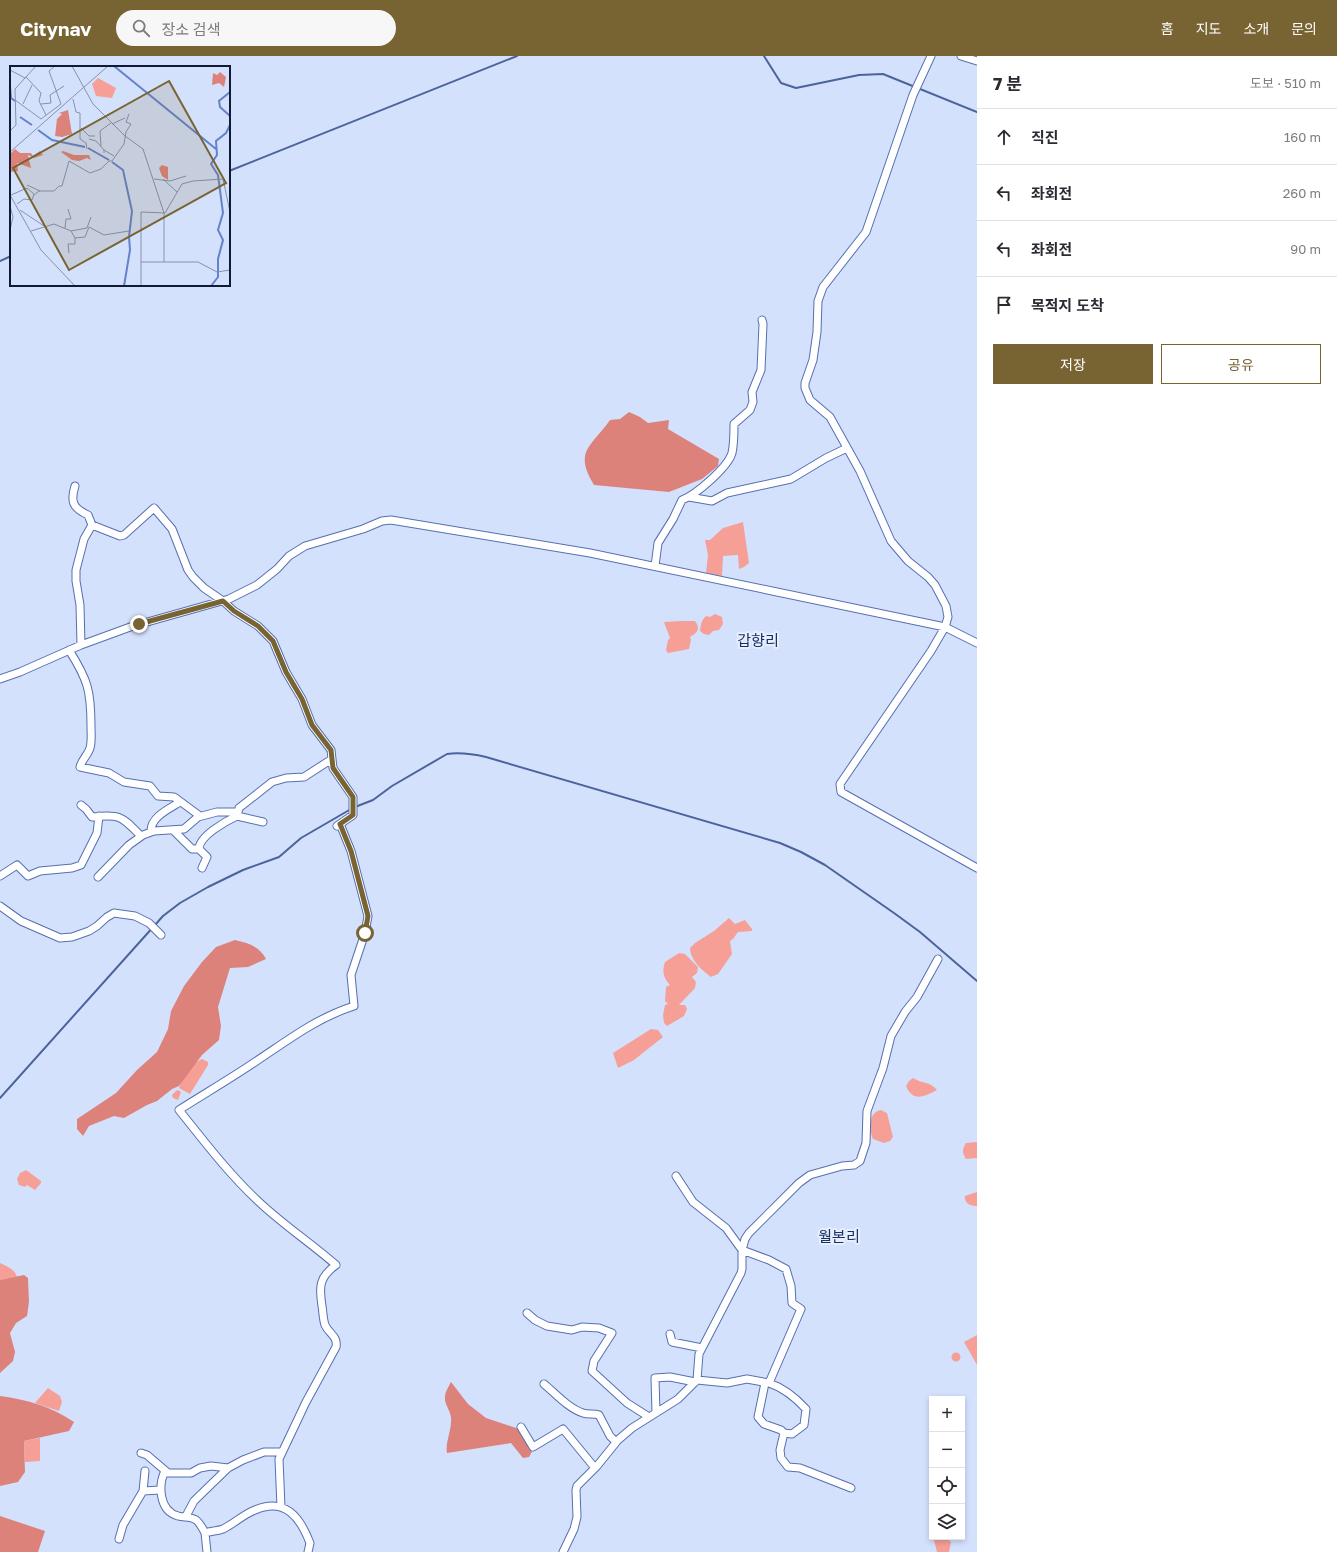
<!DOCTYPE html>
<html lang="ko">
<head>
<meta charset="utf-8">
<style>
  body { margin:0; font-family:"Golos Text","Noto Sans KR",sans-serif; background:#f7f7f7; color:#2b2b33 }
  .controls { position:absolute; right:12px; bottom:12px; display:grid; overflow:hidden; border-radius:0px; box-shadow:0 2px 6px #0003 }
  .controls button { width:36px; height:36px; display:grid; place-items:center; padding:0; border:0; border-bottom:1px solid #e1e1e2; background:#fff; color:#2b2b33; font:20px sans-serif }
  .stop { position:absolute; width:12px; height:12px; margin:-9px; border:3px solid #786332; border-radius:50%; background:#fff }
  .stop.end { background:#786332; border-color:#fff; box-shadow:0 1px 4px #0008 }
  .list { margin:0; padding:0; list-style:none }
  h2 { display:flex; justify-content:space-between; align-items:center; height:52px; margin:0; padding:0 16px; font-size:17px }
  h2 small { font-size:13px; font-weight:400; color:#7c7c81 }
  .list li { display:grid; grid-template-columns:26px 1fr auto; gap:12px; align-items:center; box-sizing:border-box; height:56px; padding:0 16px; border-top:1px solid #e1e1e2 }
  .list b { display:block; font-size:15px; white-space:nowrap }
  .list em { font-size:13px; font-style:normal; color:#7c7c81 }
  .actions { display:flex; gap:8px; padding:12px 16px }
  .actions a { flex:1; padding:9px 0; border:1px solid #786332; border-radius:0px; text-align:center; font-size:14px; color:#786332 }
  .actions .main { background:#786332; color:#fff }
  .icon { flex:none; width:22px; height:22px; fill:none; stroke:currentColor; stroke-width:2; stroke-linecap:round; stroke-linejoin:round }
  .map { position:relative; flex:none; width:977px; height:1496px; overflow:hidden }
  header { display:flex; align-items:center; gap:24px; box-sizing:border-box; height:56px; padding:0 20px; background:#786332; color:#fff }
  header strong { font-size:19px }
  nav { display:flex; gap:22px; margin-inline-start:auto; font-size:14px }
  .search { width:280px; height:36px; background:#f7f7f7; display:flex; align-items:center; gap:10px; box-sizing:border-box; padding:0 14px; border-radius:22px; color:#7c7c81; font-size:15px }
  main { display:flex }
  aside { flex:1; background:#fff }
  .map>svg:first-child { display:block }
</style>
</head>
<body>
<header>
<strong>Citynav</strong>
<div class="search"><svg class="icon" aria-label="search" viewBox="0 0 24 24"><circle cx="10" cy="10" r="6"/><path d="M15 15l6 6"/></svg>장소 검색</div>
<nav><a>홈</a><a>지도</a><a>소개</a><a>문의</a></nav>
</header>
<main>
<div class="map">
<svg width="977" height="1496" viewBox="0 0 977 1496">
  <rect width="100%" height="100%" fill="#d4e1fd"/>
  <path fill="#f69f97" d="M743 466 749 507 744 511 739 513 738 499 723 500 722 520 706 517 708 499 705 484H710L723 472Z
    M715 558 722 561 723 568 719 574 713 575 709 579 704 578 700 575C701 568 701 565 706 560L710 561Z
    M681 565H695C701 573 697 577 690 581L691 584 689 593 668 597 666 594 668 584 670 582 664 566Z
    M729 862 735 868 745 864 752 873V875L738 876 733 883 730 885 732 898 718 918 711 921C702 914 690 904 690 892L695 887 714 875Z
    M679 897 685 898 698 911 697 917 692 921 696 926 695 932 679 949H685L687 953 684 960 667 970 664 967 663 959 665 949 668 948 665 945 666 931 670 929C663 922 662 915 665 906Z
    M651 973 658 974 663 981 634 1004 618 1012 613 997Z
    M202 1003 208 1006V1009L190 1038 179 1032C182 1023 193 1006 202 1003Z
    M913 1022C922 1028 930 1025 937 1034 925 1040 913 1047 906 1030L909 1025Z
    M178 1034 181 1036 178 1044 173 1042 172 1039 176 1035Z
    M881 1054 887 1057 893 1081 890 1085 884 1087 873 1083C869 1074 868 1056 881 1054Z
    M977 1086V1102L966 1103C962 1097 962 1093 966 1087Z
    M26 1114 41 1125V1127L35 1134 27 1129 25 1131 19 1129 17 1123 20 1117Z
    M977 1136V1150C970 1150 964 1147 965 1140Z
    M0 1207C6 1210 15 1213 17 1221L0 1224Z
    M977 1279V1309L964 1286Z
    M951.5 1301a4.5 4.5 0 1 1 9 0a4.5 4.5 0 1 1-9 0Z
    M48 1332 60 1340 62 1346 59 1355 35 1347Z
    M40 1382V1405L25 1406 24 1385Z
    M938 1481 947 1483 951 1486 949 1496H937L934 1484Z"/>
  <path fill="#dd827a" d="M629 356 640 361 648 367 669 364 668 373 719 403 718 410 702 423 669 436 594 429C573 395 592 390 610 364L620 363Z
    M235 884C249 887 260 891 266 903L248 911 230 912 218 951 221 970 219 984 202 999 179 1030 172 1033 157 1045 147 1049 124 1062 114 1060 89 1070 83 1080 77 1073V1063L116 1037 137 1014 157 996 168 973 171 955 184 930 202 906 216 891Z
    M24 1219 28 1222 29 1246 27 1260 16 1267 10 1277 15 1296 13 1305 0 1317V1224Z
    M451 1326 468 1348 486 1362 519 1373 533 1394 529 1401 523 1402 511 1387 447 1397C445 1386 452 1374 451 1362 451 1355 444 1348 445 1341 445 1336 449 1330 451 1326Z
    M0 1340C28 1344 50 1350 74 1366L69 1375 24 1385 25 1416 18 1426 0 1430Z
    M0 1460 45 1475 38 1496H0Z"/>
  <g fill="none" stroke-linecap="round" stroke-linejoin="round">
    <path stroke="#4b639d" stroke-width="2" d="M764 0 781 27 796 32 859 19 883 18 977 56
      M229 115 517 0
      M0 205 11 200
      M355 751 373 744 392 730 447 698C461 696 473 698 486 701L780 787 801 796 825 809 894 857 920 876 977 925
      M0 1042 163 860 180 847 208 831 243 814 279 801 301 782 351 753"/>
    <defs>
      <path id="street" d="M931 0 913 39 866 176 823 231 818 245 817 276 813 304 805 327V332L810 344 830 361 860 415 891 485 908 505 928 521 935 529 946 550 948 561 945 571 931 595 840 728 841 736 977 812
        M961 0 977 5
        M75 430C70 446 73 452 88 459L92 469 120 480 124 479 154 452 172 473 188 514 193 521 204 532 223 545 234 555 258 570 273 585 286 616 302 643 312 669 331 694 333 712 353 741V759L337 770
        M689 441 712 445 727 437 791 423 826 402 847 392
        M655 510 658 487 673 463 682 444C696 439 728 411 732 397 734 388 734 377 734 368L750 354 753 346 752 336 761 314 763 268 762 264
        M81 589 80 549 76 525V514L84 483 92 469
        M69 594C88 624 91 635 91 670 91 677 92 685 90 692 88 699 82 703 80 711L109 717 124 726 150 730 158 740 174 741 177 743 200 760
        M0 623 20 616 81 589 133 570 229 543 257 529 277 513 289 500 305 490 363 473 382 465 391 464 590 497 945 571 977 587
        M81 749 86 753 92 761C121 758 121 760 141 780
        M263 766 237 760 239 752 272 726 286 722 304 721 332 703
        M173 774 192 793H199
        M151 776C150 761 169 753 180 746
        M202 812 207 801 199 793C199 780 226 765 237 760
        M0 820 17 809 28 820 40 815 72 812 81 809 97 777 99 760
        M98 821 129 789 143 779 154 775 184 773 198 761 217 756H238
        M0 850 21 865 60 882 72 881 89 875 97 870 107 861 114 857 135 860 149 867 161 879
        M676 1120 693 1146 726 1172 742 1194V1213L741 1217 699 1298 697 1324
        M527 1257 535 1264 547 1270 572 1274 582 1271 599 1272 612 1277 594 1305 592 1315 627 1347 649 1361
        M670 1278 672 1286 702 1292
        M765 1327 758 1361 764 1368 781 1374 784 1377
        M769 1327C784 1332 795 1341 806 1353L804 1369 792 1378 784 1377 780 1394 781 1402 788 1411 800 1412 851 1432
        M544 1328C556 1338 568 1352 583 1357 588 1359 594 1357 599 1359L610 1380 616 1386
        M656 1357 655 1322 670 1321 695 1326
        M521 1371 533 1391 563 1373 595 1412
        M141 1397 147 1399 168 1417H191L200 1412 211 1410 228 1412
        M165 1415C158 1429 159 1455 178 1460 184 1462 190 1460 196 1464 200 1467 203 1473 205 1477
        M143 1435 160 1434
        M281 1451 279 1403 306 1346 336 1291C338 1280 329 1278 325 1269 323 1263 323 1256 322 1250 319 1231 319 1221 336 1209 311 1187 282 1168 258 1145 228 1117 204 1085 179 1054 204 1038 230 1023 255 1006 287 985 316 962 354 950L351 919 365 877 368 860 351 795 340 768
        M186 1460 194 1445 228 1412 243 1404 264 1396H281
        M119 1483 123 1469 143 1435 145 1415
        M207 1496 205 1477C211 1475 218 1475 223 1473 235 1467 244 1458 255 1454 285 1441 300 1461 310 1487L308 1496
        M563 1496 574 1473 577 1461 576 1434 577 1430 597 1410 618 1384 632 1372 678 1343 697 1324 727 1327 747 1323 769 1327 801 1253 792 1247 791 1230 786 1213 769 1204 742 1194 745 1183 749 1177 799 1127 810 1119 842 1110 854 1109 860 1105 866 1087 867 1055 883 1012 891 980 905 956 917 941 938 903"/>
    </defs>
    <use href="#street" stroke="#5570b0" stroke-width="9"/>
    <use href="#street" stroke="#fff" stroke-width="7"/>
  </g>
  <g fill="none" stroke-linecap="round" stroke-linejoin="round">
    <path stroke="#786332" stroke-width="5" d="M139 568 223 545 234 555 258 570 273 585 286 616 302 643 312 669 331 694 333 712 353 741V759L340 768 351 795 368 860 365 877"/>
  </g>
  <g text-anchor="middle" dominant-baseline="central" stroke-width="4" stroke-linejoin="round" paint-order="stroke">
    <g font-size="15" fill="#1b316a" stroke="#e7eefc">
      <text x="758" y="584">갑향리</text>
      <text x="839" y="1180">월본리</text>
    </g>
  </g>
  <g transform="translate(10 10)">
    <rect width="220" height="220" fill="#d4e1fd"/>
    <path d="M88 12 106 22 102 32 86 30 82 18Z" fill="#f69f97"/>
    <path d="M210 6 216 11 214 21 209 17 202 19 203 7 207 9ZM58 44 62 68 52 71 45 70 47 53 52 48 49 47ZM5 83 10 87H21L23 90 30 85 33 89 24 92 18 89 21 102 7 97 8 105 0 106V88ZM53 85 64 89H79L81 94 77 92 69 95 62 94 51 86ZM152 99 158 101V114L152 110 149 102Z" fill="#dd827a"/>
    <path fill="none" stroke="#6482ca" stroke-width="2" d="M104 0 206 83M0 20 1 32 5 35M220 26 209 35 210 41 220 50M10 51 22 59M28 64 42 74 75 81M78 82 99 94M102 96 113 104 122 145 119 171 120 184 114 220M201 220 208 211V193L213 174 208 164 213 147 208 109 201 98 207 89 206 75 216 67 220 59"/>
    <path fill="none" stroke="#8691ad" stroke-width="1" d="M62 0 83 38 115 70 133 83 154 147V196M0 4 15 12M16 11 31 27 29 35 36 49M63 33 66 46 70 47V73L76 77 77 83M5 34 31 53 51 38 39 5 45 0M13 38 22 19M31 38 41 37 40 29 54 20M102 58 115 52M71 62 79 70H85M0 65 6 59 5 23 26 0M79 73 86 75 94 84M91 80 90 65 101 57M0 86 98 0M94 87V84L104 90M98 95H102L114 78 116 66 121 58 116 56 119 48M144 113 160 115 176 110M153 113 167 126M17 119 30 125M0 129 31 184 65 220M1 129 17 122 24 128 22 134 14 133 7 138M24 129 29 125H44L49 120H52L59 95 80 107 91 103 99 95M0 140 3 151 0 164M10 144 34 160M55 162 56 153H61L58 143M21 165 44 158 61 165 65 172 75 171 79 161 94 169 119 165M61 165 77 162 81 151M59 187 58 178H65V172M131 196V146L155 147 172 118 183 115 213 113 220 146M131 220V196H188L207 206 220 204"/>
    <path fill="#786332" fill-opacity="0.15" stroke="#786332" stroke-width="2" d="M159 15 216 117 59 204 3 102Z"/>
    <rect width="220" height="220" fill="none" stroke="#101a34" stroke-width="2"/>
  </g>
</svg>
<div class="controls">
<button>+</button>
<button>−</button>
<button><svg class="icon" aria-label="locate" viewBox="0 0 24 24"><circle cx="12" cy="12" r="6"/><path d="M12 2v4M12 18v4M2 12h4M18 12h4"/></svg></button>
<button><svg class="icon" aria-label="layers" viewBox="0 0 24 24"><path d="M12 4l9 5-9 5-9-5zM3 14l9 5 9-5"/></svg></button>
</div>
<div class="stop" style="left:365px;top:877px"></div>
<div class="stop end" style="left:139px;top:568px"></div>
</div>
<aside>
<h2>7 분<small>도보 · 510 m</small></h2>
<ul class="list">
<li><svg class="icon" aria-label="ahead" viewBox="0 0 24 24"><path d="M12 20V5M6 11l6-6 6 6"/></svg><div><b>직진</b></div><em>160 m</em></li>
<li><svg class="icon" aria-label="left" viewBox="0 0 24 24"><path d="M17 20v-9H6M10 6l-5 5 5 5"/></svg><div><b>좌회전</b></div><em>260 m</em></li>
<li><svg class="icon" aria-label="left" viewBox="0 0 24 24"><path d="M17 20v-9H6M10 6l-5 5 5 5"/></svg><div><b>좌회전</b></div><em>90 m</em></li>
<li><svg class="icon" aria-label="arrive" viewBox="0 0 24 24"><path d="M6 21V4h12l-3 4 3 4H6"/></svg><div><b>목적지 도착</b></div></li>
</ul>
<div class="actions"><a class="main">저장</a><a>공유</a></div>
</aside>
</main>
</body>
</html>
